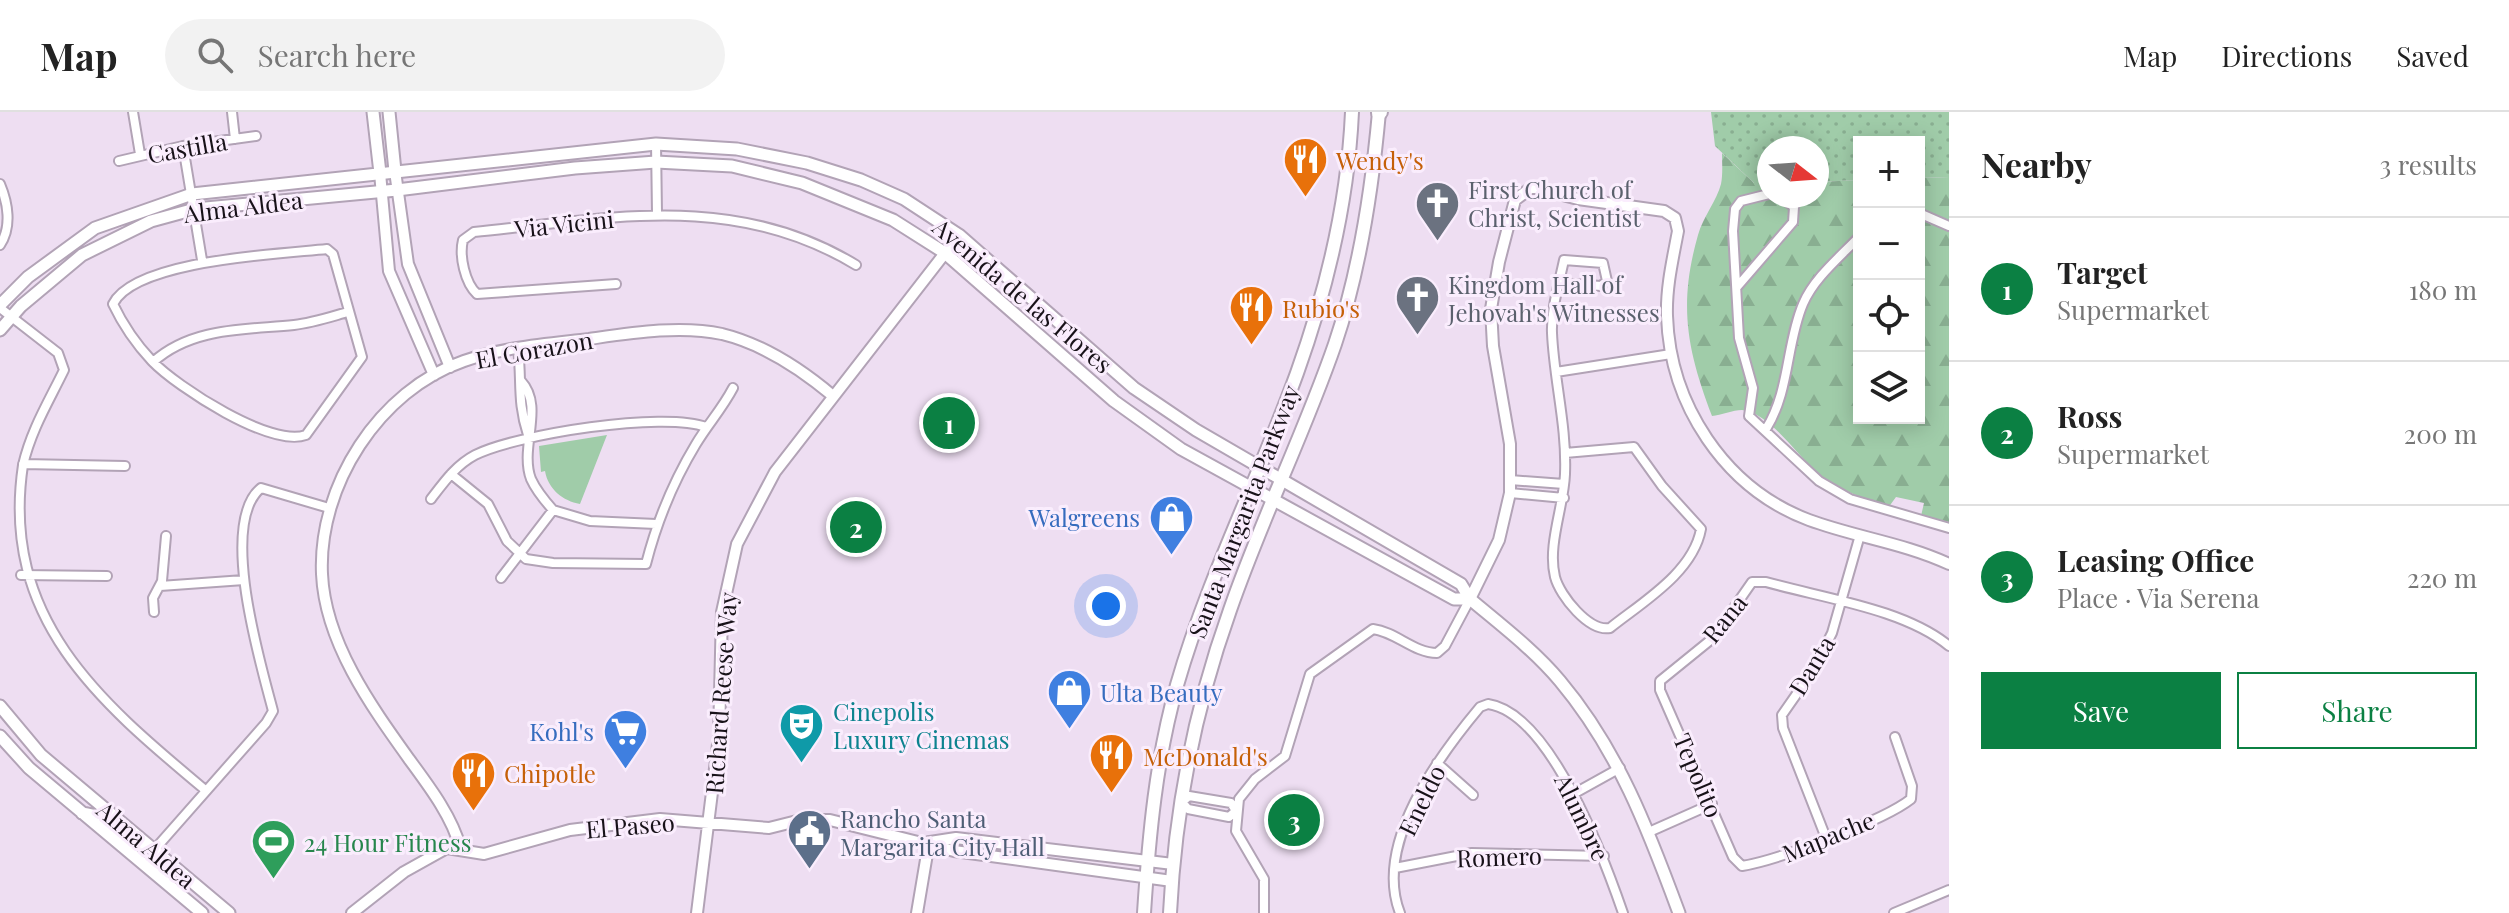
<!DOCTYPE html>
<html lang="en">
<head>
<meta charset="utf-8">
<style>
  body { margin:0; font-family:"Playfair Display",serif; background:#f2f2f2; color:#222 }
  .controls { position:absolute; right:24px; top:24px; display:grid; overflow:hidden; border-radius:0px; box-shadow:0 4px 20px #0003 }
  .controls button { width:72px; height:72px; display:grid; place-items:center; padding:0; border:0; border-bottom:2px solid #e0e0e0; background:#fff; color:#222; font:40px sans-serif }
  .compass { position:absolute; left:1757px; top:24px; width:72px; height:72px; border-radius:50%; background:#fff; box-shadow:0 4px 20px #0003; rotate:107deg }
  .you { position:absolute; left:1106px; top:494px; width:28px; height:28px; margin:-20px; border:6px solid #fff; border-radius:50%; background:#1a73e8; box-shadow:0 0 0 12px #1a73e833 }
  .badge { display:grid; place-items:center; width:52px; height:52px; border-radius:50%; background:#0b8043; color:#fff; font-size:26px; font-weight:700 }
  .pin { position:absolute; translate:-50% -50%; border:4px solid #fff; box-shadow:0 2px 8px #0006 }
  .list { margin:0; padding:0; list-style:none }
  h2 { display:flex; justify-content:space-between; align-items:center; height:104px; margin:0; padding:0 32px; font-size:34px }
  h2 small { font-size:26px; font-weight:400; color:#767676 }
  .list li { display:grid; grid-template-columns:52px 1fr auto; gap:24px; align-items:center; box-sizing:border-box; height:144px; padding:0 32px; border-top:2px solid #e0e0e0 }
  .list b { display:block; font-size:30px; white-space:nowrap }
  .list p { margin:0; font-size:26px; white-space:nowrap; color:#767676 }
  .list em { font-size:26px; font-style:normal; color:#767676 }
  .actions { display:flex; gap:16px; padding:24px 32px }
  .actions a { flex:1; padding:18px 0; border:2px solid #0b8043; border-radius:0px; text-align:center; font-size:28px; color:#0b8043 }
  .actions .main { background:#0b8043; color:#fff }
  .icon { flex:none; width:44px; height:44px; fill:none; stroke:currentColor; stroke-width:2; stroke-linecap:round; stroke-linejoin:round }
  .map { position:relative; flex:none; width:1949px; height:801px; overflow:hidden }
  header { display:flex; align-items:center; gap:48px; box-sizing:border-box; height:112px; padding:0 40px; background:#fff; border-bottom:2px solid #e0e0e0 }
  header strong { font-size:38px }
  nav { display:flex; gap:44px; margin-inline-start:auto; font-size:28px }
  .search { width:560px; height:72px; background:#f2f2f2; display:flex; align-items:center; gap:20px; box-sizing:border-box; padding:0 28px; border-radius:44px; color:#767676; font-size:30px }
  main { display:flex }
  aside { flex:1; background:#fff }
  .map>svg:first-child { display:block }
</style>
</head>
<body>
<header>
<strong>Map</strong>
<div class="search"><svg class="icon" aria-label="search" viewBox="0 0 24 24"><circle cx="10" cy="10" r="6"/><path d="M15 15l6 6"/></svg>Search here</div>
<nav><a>Map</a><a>Directions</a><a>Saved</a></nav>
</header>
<main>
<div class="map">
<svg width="1949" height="801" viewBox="0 0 1949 801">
  <defs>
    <pattern id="grass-dots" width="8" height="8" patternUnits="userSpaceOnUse" patternTransform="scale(2)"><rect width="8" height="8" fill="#a0cca9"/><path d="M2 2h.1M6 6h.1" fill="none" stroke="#89ae91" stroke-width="1.8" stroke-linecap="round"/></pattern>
    <pattern id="forest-firs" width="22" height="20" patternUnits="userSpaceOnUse" patternTransform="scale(2)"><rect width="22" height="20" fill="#a0cca9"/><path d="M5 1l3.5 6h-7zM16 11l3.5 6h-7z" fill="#89ae91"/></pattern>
  </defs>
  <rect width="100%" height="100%" fill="#eedef2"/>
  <path fill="url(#grass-dots)" d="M1711 0H1949V65L1919 66V30H1859V68L1817 70V36H1769V71H1754L1715 34Z"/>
  <path fill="url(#forest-firs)" d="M1722 41 1754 71H1769V84H1817V70L1859 68V306H1919V66L1949 65V410L1921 404 1924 391 1896 385 1888 396C1865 387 1841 378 1821 364 1799 347 1771 301 1742 298 1733 298 1721 303 1712 304 1687 238 1678 193 1698 123 1703 105 1717 88 1721 72 1723 62 1722 50 1722 41Z"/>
  <path fill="#a0cca9" d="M607 323 580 392C563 389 548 377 545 359L541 360 539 334Z"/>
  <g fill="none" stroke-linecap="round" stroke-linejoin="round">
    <defs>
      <path id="minor" d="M133 0 140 42
        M232 0 235 27
        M656 32 657 101
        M183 34 202 148
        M119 49 183 34 256 24
        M0 72C8 91 12 115 0 133
        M1769 82 1741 89 1735 97 1733 119 1739 226 1753 276 1749 304 1819 369 1850 387 1949 416
        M1919 101 1949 114
        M327 137 333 142 362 245 306 323C271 336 177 275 152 249 136 232 123 213 113 192 135 148 280 142 327 137Z
        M1559 171 1601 174 1607 169 1603 151 1564 148C1559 172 1551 197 1552 221 1554 268 1567 314 1565 362 1564 394 1547 433 1555 465 1560 484 1589 520 1610 516 1641 491 1693 461 1701 417L1662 374 1634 335 1565 341
        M616 172 477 182C465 171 459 144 463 128L474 120C607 107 733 78 856 153
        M1737 175 1793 110 1794 95 1780 84
        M0 196 58 241 64 258C49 289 31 318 23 353 0 507 100 590 204 677
        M518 236C522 269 517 290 528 323
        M153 250C192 215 244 218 294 213 312 211 330 205 348 200
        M1556 260 1671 242
        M521 269C545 295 519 335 531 367 536 378 545 389 553 398L590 409 656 412
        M1766 317C1790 279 1786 232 1803 192 1814 166 1840 145 1859 125
        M23 352 125 354
        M451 362 488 392 507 429 526 447 553 451 646 452C657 409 673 370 696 332 708 312 722 297 733 276
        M1510 368 1564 372
        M1510 381 1564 386
        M431 387C444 370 456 353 475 343 517 322 664 299 706 315
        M21 463 107 464
        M501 466 553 398
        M160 474 244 468
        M154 500 153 486 162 469 166 424
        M1895 625 1912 674 1911 687C1883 709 1778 748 1742 754L1733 745 1660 578V569L1713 526 1752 470H1766C1822 486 1905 497 1949 534
        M1437 651 1473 683
        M1575 681 1620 656
        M1189 684 1231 691 1236 699 1229 705 1188 697 1182 690Z
        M1649 720 1712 692
        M1826 726 1783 616 1782 603 1812 560 1832 521 1860 423
        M155 737 266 611 273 599C261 553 218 411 261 376L329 396
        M1395 756 1472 741 1604 744
        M1264 801V767L1236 719 1239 687 1255 667 1285 644 1310 562 1373 517C1396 520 1414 541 1437 541L1445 534 1470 487
        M1400 801C1373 732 1439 644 1480 595L1488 592C1551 601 1605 749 1623 801
        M1894 801 1949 778"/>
      <path id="tertiary" d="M395 59 408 152 450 255
        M380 61 389 159 434 263
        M1470 487 1499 428 1510 381V332L1493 234 1491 197 1499 150 1515 88 1532 75 1578 87 1664 99 1675 106 1678 119C1673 146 1666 175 1667 204 1670 292 1724 376 1809 408 1855 425 1904 431 1949 452
        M930 730 956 726 1173 752
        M460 735C452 704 428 673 409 647 371 594 325 530 322 462 318 374 379 278 464 249 504 235 547 232 589 227 631 221 680 213 722 222 763 232 801 257 833 284
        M352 801 404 760 447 736 484 742 570 718 660 707 769 716 801 708H830L954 739 1172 769
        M697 801 719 624 722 500 737 432 775 360 959 123
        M917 801 929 730"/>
      <path id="secondary" d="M373 0 380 61
        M389 0 395 59
        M0 193 28 165 95 116 192 82 656 32 737 37 807 51 861 68 904 87 959 123 1134 276 1196 318 1461 472 1470 487C1501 513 1534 538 1560 569 1618 638 1648 717 1679 801
        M0 218 21 194 82 143 151 109 195 97 397 78 575 56 656 50 732 54 802 71 893 108 945 141 1114 289 1181 337 1454 487H1470
        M0 594 41 643 229 801
        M0 624 29 656 202 801
        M82 701C109 704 123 727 147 734"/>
      <path id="primary" d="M1144 801C1149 724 1156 647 1177 573 1208 465 1259 366 1297 261 1327 177 1348 89 1352 0
        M1170 801C1175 698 1195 596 1230 498 1261 408 1304 322 1335 232 1360 158 1372 78 1379 0"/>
      <path id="motorway" d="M1379 1 1380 0"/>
    </defs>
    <use href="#minor" stroke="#b2a3b6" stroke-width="12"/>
    <use href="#tertiary" stroke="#b2a3b6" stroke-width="14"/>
    <use href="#secondary" stroke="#b2a3b6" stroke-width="15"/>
    <use href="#primary" stroke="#b2a3b6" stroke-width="16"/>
    <use href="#motorway" stroke="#b2a3b6" stroke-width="18"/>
    <use href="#minor" stroke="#fff" stroke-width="8"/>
    <use href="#tertiary" stroke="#fff" stroke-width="10"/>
    <use href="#secondary" stroke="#fff" stroke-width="11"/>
    <use href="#primary" stroke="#fff" stroke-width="12"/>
    <use href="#motorway" stroke="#fff" stroke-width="14"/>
  </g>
  <defs>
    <symbol id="restaurant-pin" viewBox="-11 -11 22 30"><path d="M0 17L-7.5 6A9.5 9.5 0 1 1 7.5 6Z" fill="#e8710a" stroke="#faedfd"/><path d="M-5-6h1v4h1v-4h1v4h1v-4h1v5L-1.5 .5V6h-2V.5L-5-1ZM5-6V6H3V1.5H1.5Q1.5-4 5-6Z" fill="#fff"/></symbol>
    <symbol id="church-pin" viewBox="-11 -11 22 30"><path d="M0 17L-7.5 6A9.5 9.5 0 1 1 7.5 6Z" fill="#6b7280" stroke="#faedfd"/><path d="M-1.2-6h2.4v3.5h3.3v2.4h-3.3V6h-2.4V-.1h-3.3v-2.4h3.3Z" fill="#fff"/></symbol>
    <symbol id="shop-pin" viewBox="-11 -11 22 30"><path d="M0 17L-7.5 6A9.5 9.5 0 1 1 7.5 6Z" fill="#3f7fe0" stroke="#faedfd"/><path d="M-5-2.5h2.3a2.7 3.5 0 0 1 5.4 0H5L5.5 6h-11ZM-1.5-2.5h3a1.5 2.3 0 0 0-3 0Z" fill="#fff"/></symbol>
    <symbol id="theatre-pin" viewBox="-11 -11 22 30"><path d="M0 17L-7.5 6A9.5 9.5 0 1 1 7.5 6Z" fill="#0f9aa8" stroke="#faedfd"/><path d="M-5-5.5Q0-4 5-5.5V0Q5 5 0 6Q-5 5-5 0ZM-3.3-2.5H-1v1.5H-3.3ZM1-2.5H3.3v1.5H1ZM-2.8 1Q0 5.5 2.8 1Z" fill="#fff"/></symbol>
    <symbol id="supermarket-pin" viewBox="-11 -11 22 30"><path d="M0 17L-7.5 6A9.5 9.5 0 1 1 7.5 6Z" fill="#3f7fe0" stroke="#faedfd"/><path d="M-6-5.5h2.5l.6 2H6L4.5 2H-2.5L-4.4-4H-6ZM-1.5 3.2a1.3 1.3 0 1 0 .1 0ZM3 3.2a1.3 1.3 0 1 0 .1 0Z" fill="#fff"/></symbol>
    <symbol id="civic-pin" viewBox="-11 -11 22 30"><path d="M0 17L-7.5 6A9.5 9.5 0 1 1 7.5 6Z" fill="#5c6f8a" stroke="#faedfd"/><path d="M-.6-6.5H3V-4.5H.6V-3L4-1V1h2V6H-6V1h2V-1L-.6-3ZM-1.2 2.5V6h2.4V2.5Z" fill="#fff"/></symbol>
    <symbol id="stadium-pin" viewBox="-11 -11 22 30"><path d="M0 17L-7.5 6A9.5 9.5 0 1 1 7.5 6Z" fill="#2e9e5b" stroke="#faedfd"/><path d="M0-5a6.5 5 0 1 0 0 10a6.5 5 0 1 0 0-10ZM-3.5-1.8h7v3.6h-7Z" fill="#fff"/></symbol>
  </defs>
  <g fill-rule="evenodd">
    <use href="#restaurant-pin" x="1280" y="22" width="51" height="69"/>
    <use href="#church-pin" x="1412" y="66" width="51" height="69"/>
    <use href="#church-pin" x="1392" y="160" width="51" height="69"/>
    <use href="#restaurant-pin" x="1226" y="170" width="51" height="69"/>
    <use href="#shop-pin" x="1146" y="380" width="51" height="69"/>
    <use href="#shop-pin" x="1044" y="554" width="51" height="69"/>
    <use href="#theatre-pin" x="776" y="588" width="51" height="69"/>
    <use href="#supermarket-pin" x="600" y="594" width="51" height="69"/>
    <use href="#restaurant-pin" x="1086" y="618" width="51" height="69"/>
    <use href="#restaurant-pin" x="448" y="636" width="51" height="69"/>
    <use href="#civic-pin" x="784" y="694" width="51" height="69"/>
    <use href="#stadium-pin" x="248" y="704" width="51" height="69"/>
  </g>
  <g text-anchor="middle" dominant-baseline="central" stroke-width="6" stroke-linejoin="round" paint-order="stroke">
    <g font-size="24" fill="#181219" stroke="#faedfd">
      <text transform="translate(187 35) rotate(-10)">Castilla</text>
      <text transform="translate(243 94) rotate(-7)">Alma Aldea</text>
      <text transform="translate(564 111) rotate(-6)">Via Vicini</text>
      <text transform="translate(1023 183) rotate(40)">Avenida de las Flores</text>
      <text transform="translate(534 237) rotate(-10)">El Corazon</text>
      <text transform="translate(1243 399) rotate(-69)">Santa Margarita Parkway</text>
      <text transform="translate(1724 506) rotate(-51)">Rana</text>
      <text transform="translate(1811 553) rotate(-59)">Danta</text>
      <text transform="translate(720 581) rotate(-86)">Richard Reese Way</text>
      <text transform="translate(1699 663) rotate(67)">Tepolito</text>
      <text transform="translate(1421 688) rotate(-64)">Eneldo</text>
      <text transform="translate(1583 705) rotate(64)">Alumbre</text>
      <text transform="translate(630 713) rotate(-5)">El Paseo</text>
      <text transform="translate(1828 724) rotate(-22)">Mapache</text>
      <text transform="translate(147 732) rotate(40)">Alma Aldea</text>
      <text transform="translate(1499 744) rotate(-2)">Romero</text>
    </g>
    <g font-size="24" fill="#c56008" stroke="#faedfd" text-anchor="start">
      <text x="1336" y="48">Wendy's</text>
      <text x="1282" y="196">Rubio's</text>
      <text x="1143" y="644">McDonald's</text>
      <text x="504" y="661">Chipotle</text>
    </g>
    <g font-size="24" fill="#5b616d" stroke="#faedfd" text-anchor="start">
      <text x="1468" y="77">First Church of<tspan x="1468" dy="28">Christ, Scientist</tspan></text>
      <text x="1448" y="172">Kingdom Hall of<tspan x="1448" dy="28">Jehovah's Witnesses</tspan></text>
    </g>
    <g font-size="24" fill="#366cbe" stroke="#faedfd" text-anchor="end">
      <text x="1140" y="405">Walgreens</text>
      <text x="1100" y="580" text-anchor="start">Ulta Beauty</text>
      <text x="594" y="619">Kohl's</text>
    </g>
    <g font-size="24" fill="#0d838f" stroke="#faedfd" text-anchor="start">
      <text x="833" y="599">Cinepolis<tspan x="833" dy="28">Luxury Cinemas</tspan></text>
    </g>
    <g font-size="24" fill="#4e5e75" stroke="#faedfd" text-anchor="start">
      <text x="840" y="706">Rancho Santa<tspan x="840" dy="28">Margarita City Hall</tspan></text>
    </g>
    <g font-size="24" fill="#27864d" stroke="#faedfd" text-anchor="start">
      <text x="304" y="730">24 Hour Fitness</text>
    </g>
  </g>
</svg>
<div class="controls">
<button>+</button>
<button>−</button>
<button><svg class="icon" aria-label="locate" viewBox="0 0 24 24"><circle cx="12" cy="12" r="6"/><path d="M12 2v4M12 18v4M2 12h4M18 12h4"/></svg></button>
<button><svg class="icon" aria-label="layers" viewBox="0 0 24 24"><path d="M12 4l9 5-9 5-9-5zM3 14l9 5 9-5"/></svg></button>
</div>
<svg class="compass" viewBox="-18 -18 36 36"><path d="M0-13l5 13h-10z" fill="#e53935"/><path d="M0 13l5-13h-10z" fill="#767676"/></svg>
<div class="you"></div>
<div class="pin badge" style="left:949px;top:311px">1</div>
<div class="pin badge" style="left:856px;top:415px">2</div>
<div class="pin badge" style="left:1294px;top:708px">3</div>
</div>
<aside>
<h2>Nearby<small>3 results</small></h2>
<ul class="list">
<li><span class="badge">1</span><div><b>Target</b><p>Supermarket</p></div><em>180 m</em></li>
<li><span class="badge">2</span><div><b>Ross</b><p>Supermarket</p></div><em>200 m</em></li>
<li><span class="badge">3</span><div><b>Leasing Office</b><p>Place · Via Serena</p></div><em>220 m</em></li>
</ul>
<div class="actions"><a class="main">Save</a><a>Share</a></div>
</aside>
</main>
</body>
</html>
